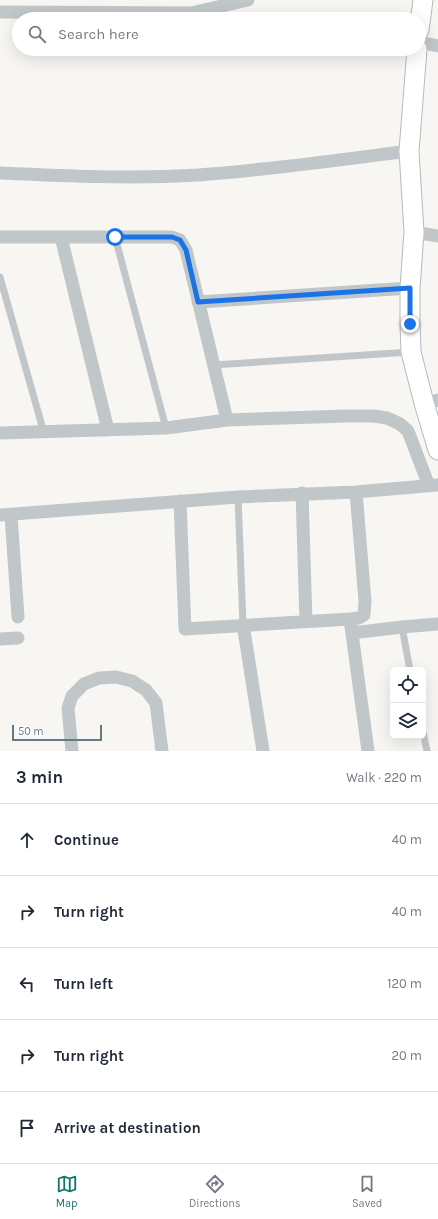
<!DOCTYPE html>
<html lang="en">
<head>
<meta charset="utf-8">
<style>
  body { margin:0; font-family:Karla,sans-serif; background:#f6f6f7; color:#1f2937 }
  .controls { position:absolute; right:12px; bottom:12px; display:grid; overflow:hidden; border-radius:6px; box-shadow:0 4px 16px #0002 }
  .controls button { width:36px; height:36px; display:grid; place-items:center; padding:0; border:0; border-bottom:1px solid #e0e1e3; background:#fff; color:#1f2937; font:20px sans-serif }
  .scale { position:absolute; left:12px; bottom:10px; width:90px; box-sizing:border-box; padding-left:4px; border:2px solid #647a85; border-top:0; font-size:11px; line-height:14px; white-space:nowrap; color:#647a85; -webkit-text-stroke:3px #fff; paint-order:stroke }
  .stop { position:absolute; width:12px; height:12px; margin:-9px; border:3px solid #1a73e8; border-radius:50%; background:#fff }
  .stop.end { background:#1a73e8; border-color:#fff; box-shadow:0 1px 4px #0008 }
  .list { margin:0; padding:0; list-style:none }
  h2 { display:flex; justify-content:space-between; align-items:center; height:52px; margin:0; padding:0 16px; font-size:17px }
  h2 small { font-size:13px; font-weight:400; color:#747a83 }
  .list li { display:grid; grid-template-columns:26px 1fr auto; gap:12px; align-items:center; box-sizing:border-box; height:72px; padding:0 16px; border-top:1px solid #e0e1e3 }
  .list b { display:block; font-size:15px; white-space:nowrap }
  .list em { font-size:13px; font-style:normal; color:#747a83 }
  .icon { flex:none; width:22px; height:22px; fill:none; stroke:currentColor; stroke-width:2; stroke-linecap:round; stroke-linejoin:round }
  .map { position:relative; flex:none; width:438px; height:751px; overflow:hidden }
  .search { position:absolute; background:#fff; box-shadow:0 4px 16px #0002; left:12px; right:12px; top:12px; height:44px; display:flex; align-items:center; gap:10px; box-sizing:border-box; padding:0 14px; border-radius:22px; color:#747a83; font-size:15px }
  .sheet { height:412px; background:#fff }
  nav { display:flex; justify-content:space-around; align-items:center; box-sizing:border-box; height:56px; border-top:1px solid #e0e1e3; background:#fff; font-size:11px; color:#747a83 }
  nav a { display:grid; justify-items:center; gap:2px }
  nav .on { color:#0f766e }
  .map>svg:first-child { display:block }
</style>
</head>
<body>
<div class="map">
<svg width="438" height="751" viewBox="0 0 438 751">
  <rect width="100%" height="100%" fill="#f7f6f3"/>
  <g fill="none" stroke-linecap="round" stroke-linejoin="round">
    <defs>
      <path id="secondary" d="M419 30 423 0
        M417 49 409 151 414 232 410 288V323L411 352 424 403 438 450"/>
    </defs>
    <use href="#secondary" stroke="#b4bbbe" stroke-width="21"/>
    <path stroke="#c1c7c9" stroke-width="7" d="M115 237 166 428
      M0 277 44 433
      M213 365 411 352
      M238 497 243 624
      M402 627 410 670
      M423 732 427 751"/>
    <path stroke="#c1c7c9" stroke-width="13" d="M0 12 191 13 248 0
      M419 42 438 46
      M0 173C66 176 132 179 198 175 268 170 339 160 409 151
      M414 232 438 236
      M0 237H172L180 240 186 250 227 420
      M61 237 108 430
      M198 302 410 288
      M424 403 438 400
      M0 433 166 428 227 420 346 416H374L387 418 400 424 408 431 429 486
      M302 493 306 621
      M180 501 185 629 350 619 359 618 364 615 365 601 356 492
      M0 515 238 497 356 492 437 485
      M11 515 18 617
      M350 619 368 751
      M243 624 263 751
      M352 633 402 627 438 624
      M0 639 18 638
      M72 751 68 708 72 696 84 684 99 678 116 677 132 681 146 690 156 703 162 751"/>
    <use href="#secondary" stroke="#fff" stroke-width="19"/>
  </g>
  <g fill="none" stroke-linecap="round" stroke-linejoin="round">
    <path stroke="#1a73e8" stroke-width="5" d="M115 237H172L180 240 186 250 198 302 410 288V324"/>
  </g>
</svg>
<div class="controls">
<button><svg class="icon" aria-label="locate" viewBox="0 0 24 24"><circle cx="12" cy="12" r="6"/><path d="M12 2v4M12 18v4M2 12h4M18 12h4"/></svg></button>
<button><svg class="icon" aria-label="layers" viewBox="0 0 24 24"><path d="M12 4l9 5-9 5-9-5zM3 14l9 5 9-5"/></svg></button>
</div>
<div class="scale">50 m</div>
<div class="stop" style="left:115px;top:237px"></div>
<div class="stop end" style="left:410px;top:324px"></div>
<div class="search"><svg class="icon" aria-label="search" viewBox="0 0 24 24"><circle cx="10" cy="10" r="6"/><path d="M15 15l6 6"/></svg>Search here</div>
</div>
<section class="sheet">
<h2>3 min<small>Walk · 220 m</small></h2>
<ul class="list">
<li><svg class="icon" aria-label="ahead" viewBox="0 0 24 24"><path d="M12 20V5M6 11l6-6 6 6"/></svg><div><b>Continue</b></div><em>40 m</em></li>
<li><svg class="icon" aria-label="right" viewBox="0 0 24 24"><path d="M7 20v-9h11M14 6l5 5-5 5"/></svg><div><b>Turn right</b></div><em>40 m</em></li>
<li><svg class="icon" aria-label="left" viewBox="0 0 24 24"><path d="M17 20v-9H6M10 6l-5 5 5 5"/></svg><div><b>Turn left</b></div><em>120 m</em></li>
<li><svg class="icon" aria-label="right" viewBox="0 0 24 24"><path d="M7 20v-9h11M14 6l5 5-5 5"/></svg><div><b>Turn right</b></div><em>20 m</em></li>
<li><svg class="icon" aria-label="arrive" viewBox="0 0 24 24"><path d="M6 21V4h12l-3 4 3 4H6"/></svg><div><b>Arrive at destination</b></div></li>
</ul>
</section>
<nav>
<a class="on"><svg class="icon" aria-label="map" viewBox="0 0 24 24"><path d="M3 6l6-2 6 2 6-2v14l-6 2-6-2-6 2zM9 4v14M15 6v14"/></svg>Map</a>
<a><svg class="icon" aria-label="directions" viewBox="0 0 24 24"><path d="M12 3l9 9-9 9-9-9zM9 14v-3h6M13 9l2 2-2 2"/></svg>Directions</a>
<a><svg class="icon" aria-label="saved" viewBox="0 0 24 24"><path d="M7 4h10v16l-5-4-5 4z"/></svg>Saved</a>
</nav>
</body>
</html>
